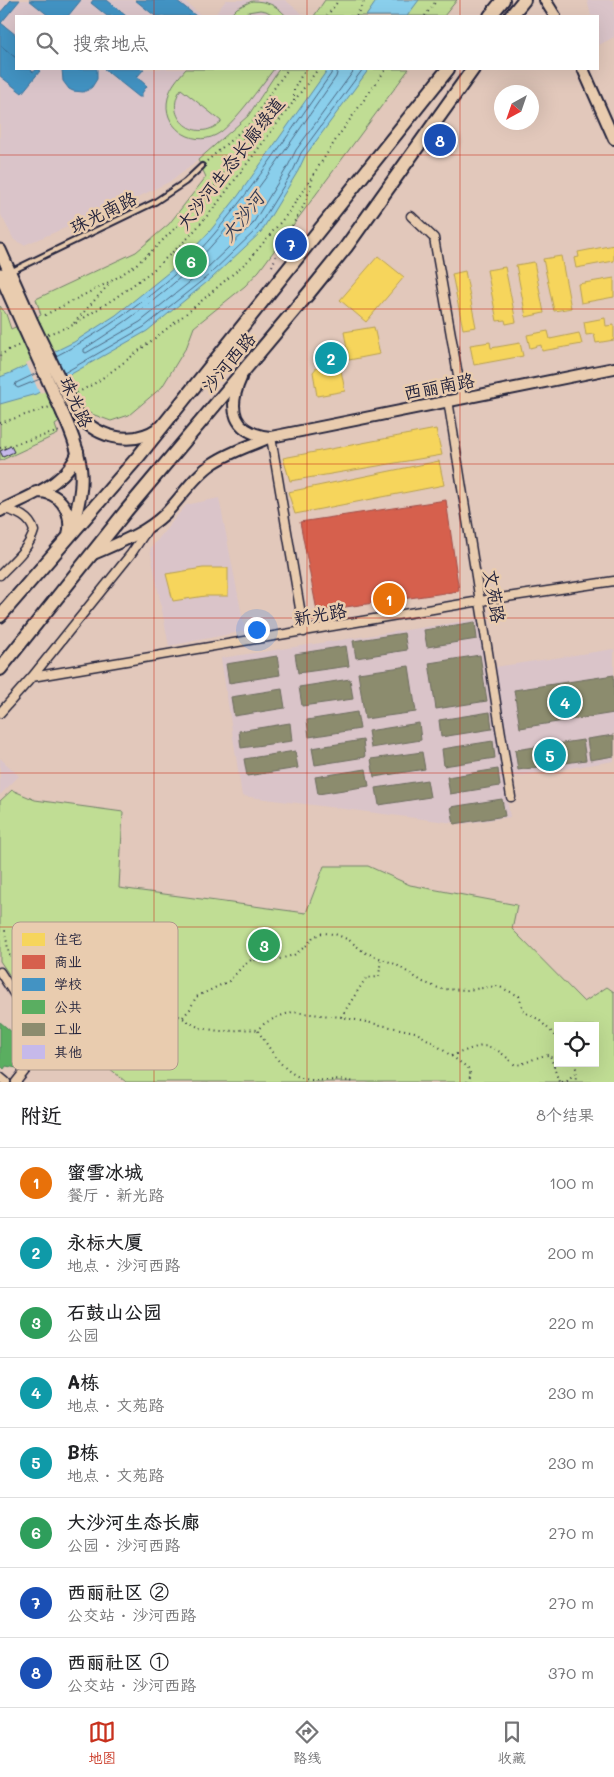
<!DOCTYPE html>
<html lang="zh">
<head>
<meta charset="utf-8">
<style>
  body { margin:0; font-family:Mali,"LXGW WenKai TC",sans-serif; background:#f2f2f2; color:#202124 }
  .controls { position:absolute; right:15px; bottom:15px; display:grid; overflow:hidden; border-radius:0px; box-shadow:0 5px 20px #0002 }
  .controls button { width:45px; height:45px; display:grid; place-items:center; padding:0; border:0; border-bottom:1px solid #e0e0e0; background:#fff; color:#202124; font:25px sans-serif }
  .compass { position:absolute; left:494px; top:85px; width:45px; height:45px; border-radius:50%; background:#fff; box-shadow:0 5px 20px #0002; rotate:220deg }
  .you { position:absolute; left:256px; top:629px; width:18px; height:18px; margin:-12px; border:4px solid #fff; border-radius:50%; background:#1a73e8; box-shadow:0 0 0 8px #1a73e833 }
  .badge { display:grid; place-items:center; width:32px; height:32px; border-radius:50%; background:#c8321e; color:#fff; font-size:16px; font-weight:700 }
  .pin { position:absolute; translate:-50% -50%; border:2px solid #fff; box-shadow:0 1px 5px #0006 }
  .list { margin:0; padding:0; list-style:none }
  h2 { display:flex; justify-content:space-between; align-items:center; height:65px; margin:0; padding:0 20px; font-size:21px }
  h2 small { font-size:16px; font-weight:400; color:#757577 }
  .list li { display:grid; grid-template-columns:32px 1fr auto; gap:15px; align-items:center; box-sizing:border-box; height:70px; padding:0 20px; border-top:1px solid #e0e0e0 }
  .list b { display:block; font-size:19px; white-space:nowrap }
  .list p { margin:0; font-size:16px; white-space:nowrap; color:#757577 }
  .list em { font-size:16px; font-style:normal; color:#757577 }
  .icon { flex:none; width:28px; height:28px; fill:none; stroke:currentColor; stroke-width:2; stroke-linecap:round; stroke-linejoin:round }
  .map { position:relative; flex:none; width:614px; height:1082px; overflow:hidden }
  .search { position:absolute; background:#fff; box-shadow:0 5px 20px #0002; left:15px; right:15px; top:15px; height:55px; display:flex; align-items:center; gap:12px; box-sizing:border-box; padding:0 18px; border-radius:0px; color:#757577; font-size:19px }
  .sheet { height:625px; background:#fff }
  nav { display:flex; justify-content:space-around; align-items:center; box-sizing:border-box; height:70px; border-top:1px solid #e0e0e0; background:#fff; font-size:14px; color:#757577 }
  nav a { display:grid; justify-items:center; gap:2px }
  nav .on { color:#c8321e }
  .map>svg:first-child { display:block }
</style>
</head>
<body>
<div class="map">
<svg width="614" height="1082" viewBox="0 0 614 1082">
  <rect width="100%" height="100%" fill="#e2c8bb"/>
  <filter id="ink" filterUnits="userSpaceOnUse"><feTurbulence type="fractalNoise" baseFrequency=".02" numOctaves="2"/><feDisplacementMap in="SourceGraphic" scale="10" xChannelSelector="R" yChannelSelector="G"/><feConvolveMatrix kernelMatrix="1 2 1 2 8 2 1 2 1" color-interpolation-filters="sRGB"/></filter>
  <g filter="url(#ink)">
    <path fill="#dac4c9" d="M0 0H183L202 16H16V69H279L248 116 198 160 173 180 130 201 24 245 14 240 0 213Z
      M226 0H285L305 16H214Z
      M587 0H614V37L599 45 598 16H591Z
      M219 498 245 631 169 646 150 549 186 505Z
      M478 619 510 817 462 824 242 796 221 658Z
      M614 649V761L513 777 495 667Z
      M0 758 19 776 0 795Z"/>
    <path fill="#c0dd94" stroke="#718068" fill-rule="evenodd" d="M325 0H457L444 16H314Z
      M252 1C266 1 277 5 286 16H275L266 11 260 10 248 12 241 16H229L237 8Z
      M186 69H274C262 84 231 128 216 135 191 148 161 125 168 98 170 86 179 77 186 69ZM181 89 221 121V122C196 145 162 117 181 89Z
      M279 69H409L259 271 245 286 194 327 187 346 162 387 129 415 111 421 78 409 55 425 58 434 0 461V306L6 314 11 329 41 315 36 299 136 252 169 224 206 177 198 160 248 116Z
      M12 790 35 800 123 812 119 888 306 913 324 866H368L410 885 517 905 512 929 584 1002 607 987 614 992V1082H126L68 1034 53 1040 0 961V801ZM558 1026H595V1063H558Z"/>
    <path fill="#8acfec" stroke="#608aa5" d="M377 0H419L407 16H366Z
      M328 69H369L305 156 298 171 261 232 212 278 147 331 36 394 0 404V377L13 372 74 342 116 315 179 264 210 231 238 196Z"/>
    <path fill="#e2c8bb" d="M54 349 66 380 40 394 26 363Z"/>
    <path fill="#f6d55c" stroke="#b69f52" d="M614 245V261L576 268 574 258 579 257 578 252Z
      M378 256 404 277 366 322 340 300Z
      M561 256 571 308 554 311 543 259Z
      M534 262 544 313 526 317 516 265Z
      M505 267 516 322 506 324 505 320 497 321 487 270Z
      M465 271 476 327 463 329 452 274Z
      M614 278V297L581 303 578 284Z
      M605 318 606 326 614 325V340L596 343 594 334 586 335 584 322Z
      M374 327 380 354 349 360 344 332Z
      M548 331 550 339 579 333 582 344 542 351 541 345 530 348 527 335Z
      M490 342 491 348 520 343 523 356 474 365 470 345Z
      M336 344 345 391 317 396 313 372Z
      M436 429 442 455 290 481 283 458Z
      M439 461 444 485 295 514 288 492Z
      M203 568H228V596H205L173 601 166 574Z"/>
    <path fill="#d6604d" stroke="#a04d48" d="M446 500 459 591 317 611 300 522Z"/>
    <path fill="#4393c3" stroke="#39719a" d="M11 0H20L1 23 16 35V58L0 45V13Z
      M29 0H81L68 16H49Z
      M93 0H107L126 16H107L91 3Z
      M135 0H176L196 16H155Z
      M0 45 16 58V69H30L33 72 38 69 40 71 22 93 0 76Z
      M62 69H97V79L92 87 88 90 83 92 73 91 69 89 63 81Z
      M104 69H144L137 77 147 86 142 93V97H139Z"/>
    <path fill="#5aae61" stroke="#498456" d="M0 1022 25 1043 21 1048 24 1053V1060L23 1064 17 1068 6 1066 4 1069 0 1065Z"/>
    <path fill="#8c8c6e" stroke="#6c6c5f" d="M475 622 477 639 427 647 424 630Z
      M404 633 407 650 356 658 353 641Z
      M346 646 349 666 298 673 295 654Z
      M480 655 487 701 436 709 429 663Z
      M277 656 280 675 229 683 226 664Z
      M409 666 416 712 365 719 358 673Z
      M614 675V713L520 728 514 690Z
      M350 679 353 699 302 706 299 687Z
      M282 689 285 708 234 716 231 697Z
      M357 712 360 729 309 737 307 720Z
      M490 712 492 729 441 737 439 720Z
      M290 723 292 741 241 748 239 731Z
      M419 723 421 740 371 748 368 731Z
      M614 735V756L590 760 587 739Z
      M363 740 365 757 315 765 312 748Z
      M583 740 586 760 518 770 515 750Z
      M493 741 495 758 444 766 442 749Z
      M295 751 298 768 247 776 244 759Z
      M422 752 425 769 374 777 371 759Z
      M366 769 369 786 318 794 315 777Z
      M498 769 500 786 450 794 447 777Z
      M427 780 430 797 379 805 376 788Z
      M502 799 505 816 454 824 451 807Z"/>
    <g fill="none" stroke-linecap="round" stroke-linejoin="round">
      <path stroke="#4c6782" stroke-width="1" d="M338 69 336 77C289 143 246 214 187 271 156 301 120 326 84 349V352L86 353 140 322 205 270 252 225 288 166 296 150 355 69
        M56 356C113 327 174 282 215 233 257 183 293 127 331 74L332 69
        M37 373 16 383 15 386 18 388 40 379
        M64 373 144 327 209 275 257 229 294 169 301 153 363 69"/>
    </g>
    <path fill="#c6b9ea" stroke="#22223b" d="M11 446 14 452 3 457 0 451Z"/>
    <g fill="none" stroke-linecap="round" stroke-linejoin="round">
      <defs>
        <path id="service" d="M12 271 155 202 185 182 202 166"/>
        <path id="minor" d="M411 216 434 238 462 398
          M448 400 511 797
          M271 437 304 632
          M0 575C12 562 29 549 34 531 30 517 17 512 4 509
          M32 677 480 601 614 581
          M0 713 32 677 131 554 147 530
          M0 972 44 1040 43 1048 16 1082
          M0 1077 6 1082"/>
        <path id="tertiary" d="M545 0 555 16
          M583 69 614 139
          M241 378C227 409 233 433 270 437
          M36 492C59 491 71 509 69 530
          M0 511C29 495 67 485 78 451
          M91 555C118 543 144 534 165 514 181 498 193 477 212 464 229 452 252 445 271 437L614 368"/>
        <path id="secondary" d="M0 250 33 324
          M0 274 24 328
          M74 409C93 437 130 448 159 428
          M63 414C84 459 88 486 69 533"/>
        <path id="primary" d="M490 16 503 0
          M511 16 524 0
          M0 616 138 457 448 69
          M0 669 126 511 308 294 346 247 473 69"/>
      </defs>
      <use href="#service" stroke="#22223b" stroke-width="8"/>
      <use href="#minor" stroke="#22223b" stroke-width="11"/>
      <use href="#tertiary" stroke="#22223b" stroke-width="14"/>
      <use href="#secondary" stroke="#22223b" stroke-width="15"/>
      <use href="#primary" stroke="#22223b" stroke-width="16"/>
      <path stroke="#22223b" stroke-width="2" stroke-dasharray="1 4" stroke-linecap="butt" d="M327 16 339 0
        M356 16 365 0
        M425 16 437 0
        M294 101V89L305 69
        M207 161 250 123
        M272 266 283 241 303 207 310 189 314 173
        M45 315 113 280 133 267 154 249 207 196 219 180 265 101 288 69
        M74 323 111 282
        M48 334 73 325 115 298 152 271 189 237 213 209 318 69
        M0 356 8 350 20 345
        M77 393 97 382 127 360 192 309 249 260 289 212 339 135 386 69
        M0 423 50 407
        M0 448 60 431
        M0 933 5 931 9 955 22 963 28 962
        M40 1016 38 1012 44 1006 42 996 51 986 38 965 28 962 38 955 53 954C60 940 67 937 81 930 126 909 133 964 149 992 152 997 158 1001 162 1005V1010L165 1012C178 1013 186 1021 198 1027 202 1029 208 1029 213 1030 228 1033 243 1028 257 1030L265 1023 277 1017 292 1012 341 1017 415 1032 432 1042 468 1068 471 1075 467 1082
        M183 1017 190 1009 196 997 229 981 242 967 251 960H276L294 955 307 945 313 937 322 933 335 934 349 940 364 952 395 964 423 982 441 989 467 990 498 986 519 996 524 1012 538 1019 558 1038
        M341 1017 366 978 379 977 381 957
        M258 1031C272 1051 285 1079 313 1080 326 1081 342 1079 355 1082
        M451 1056C484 1044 488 1039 515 1065 528 1064 537 1055 550 1055L559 1082
        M574 1063 577 1071 575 1082
        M562 1082 567 1081 577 1071"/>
      <use href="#service" stroke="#e9ccaf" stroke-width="4"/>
      <use href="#minor" stroke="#e9ccaf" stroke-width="8"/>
      <use href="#tertiary" stroke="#e9ccaf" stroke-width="10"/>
      <use href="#secondary" stroke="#e9ccaf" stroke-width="11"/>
      <use href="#primary" stroke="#e9ccaf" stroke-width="12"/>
      <defs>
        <path id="secondary-bridge" d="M33 324 74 409
          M24 328 63 414"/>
      </defs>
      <use href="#secondary-bridge" stroke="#22223b" stroke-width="15" stroke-linecap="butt"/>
      <use href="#secondary-bridge" stroke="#e9ccaf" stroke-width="11"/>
    </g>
  </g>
  <path fill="none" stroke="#c8321e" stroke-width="1" stroke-opacity="0.55" d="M154 0V16M307 0V16M460 0V16M154 69V1082M307 69V1082M460 69V1082M0 155H614M0 309H614M0 464H614M0 618H614M0 773H614M0 927H614"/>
  <g text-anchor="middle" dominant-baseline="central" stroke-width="5" stroke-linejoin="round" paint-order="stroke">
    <g font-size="18" fill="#22223b" stroke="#e9ccaf">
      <text transform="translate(230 163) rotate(-52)">大沙河生态长廊绿道</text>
      <text transform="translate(103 212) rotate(-26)">珠光南路</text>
      <text transform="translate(228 362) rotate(-50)">沙河西路</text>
      <text transform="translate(439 386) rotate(-11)">西丽南路</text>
      <text transform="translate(77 402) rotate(66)">珠光路</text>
      <text transform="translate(495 596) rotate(81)">文苑路</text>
      <text transform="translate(320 614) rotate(-10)">新光路</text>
    </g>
    <g font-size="19" font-style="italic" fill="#323c56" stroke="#e9ccaf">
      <text transform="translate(242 216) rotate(-52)">大沙河</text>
    </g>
  </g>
  <rect x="12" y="922" width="166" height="148" rx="8" fill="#e9ccaf" stroke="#ad998c" stroke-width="1"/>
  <rect x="22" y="933" width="23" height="13" fill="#f6d55c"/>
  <rect x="22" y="955" width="23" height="14" fill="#d6604d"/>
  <rect x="22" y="978" width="23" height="13" fill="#4393c3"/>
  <rect x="22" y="1000" width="23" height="14" fill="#5aae61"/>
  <rect x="22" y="1023" width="23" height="13" fill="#8c8c6e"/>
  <rect x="22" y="1045" width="23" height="14" fill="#c6b9ea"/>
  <g font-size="14" fill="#22223b">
    <text x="54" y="944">住宅</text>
    <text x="54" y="967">商业</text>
    <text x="54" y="989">学校</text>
    <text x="54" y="1012">公共</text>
    <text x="54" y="1034">工业</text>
    <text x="54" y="1057">其他</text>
  </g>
</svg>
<div class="controls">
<button><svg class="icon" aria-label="locate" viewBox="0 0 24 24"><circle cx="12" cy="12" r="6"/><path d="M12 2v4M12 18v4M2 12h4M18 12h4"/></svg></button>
</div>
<svg class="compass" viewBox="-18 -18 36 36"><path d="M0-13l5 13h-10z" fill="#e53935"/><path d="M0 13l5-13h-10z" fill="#757577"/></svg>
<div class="you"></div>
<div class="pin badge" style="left:389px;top:599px;background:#e8710a">1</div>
<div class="pin badge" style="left:331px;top:358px;background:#0f9aa8">2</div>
<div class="pin badge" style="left:264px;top:945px;background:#2e9e5b">3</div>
<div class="pin badge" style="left:565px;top:702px;background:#0f9aa8">4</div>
<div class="pin badge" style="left:550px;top:755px;background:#0f9aa8">5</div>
<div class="pin badge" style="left:191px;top:261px;background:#2e9e5b">6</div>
<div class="pin badge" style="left:291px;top:244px;background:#1a4fb4">7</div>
<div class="pin badge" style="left:440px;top:140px;background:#1a4fb4">8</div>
<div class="search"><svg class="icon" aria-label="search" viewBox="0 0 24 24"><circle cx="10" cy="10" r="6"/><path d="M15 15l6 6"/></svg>搜索地点</div>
</div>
<section class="sheet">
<h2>附近<small>8个结果</small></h2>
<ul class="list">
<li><span class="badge" style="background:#e8710a">1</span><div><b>蜜雪冰城</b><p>餐厅 · 新光路</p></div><em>100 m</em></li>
<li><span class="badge" style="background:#0f9aa8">2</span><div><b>永标大厦</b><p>地点 · 沙河西路</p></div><em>200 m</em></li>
<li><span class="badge" style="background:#2e9e5b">3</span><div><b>石鼓山公园</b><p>公园</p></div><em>220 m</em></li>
<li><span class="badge" style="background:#0f9aa8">4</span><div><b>A栋</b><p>地点 · 文苑路</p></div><em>230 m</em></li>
<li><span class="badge" style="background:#0f9aa8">5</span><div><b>B栋</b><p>地点 · 文苑路</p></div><em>230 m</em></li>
<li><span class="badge" style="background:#2e9e5b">6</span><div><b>大沙河生态长廊</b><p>公园 · 沙河西路</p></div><em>270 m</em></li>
<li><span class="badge" style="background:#1a4fb4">7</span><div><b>西丽社区 ②</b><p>公交站 · 沙河西路</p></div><em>270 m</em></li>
<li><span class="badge" style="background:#1a4fb4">8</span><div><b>西丽社区 ①</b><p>公交站 · 沙河西路</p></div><em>370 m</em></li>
</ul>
</section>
<nav>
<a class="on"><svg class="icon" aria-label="map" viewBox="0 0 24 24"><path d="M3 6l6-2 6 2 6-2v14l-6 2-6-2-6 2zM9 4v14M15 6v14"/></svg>地图</a>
<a><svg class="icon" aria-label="directions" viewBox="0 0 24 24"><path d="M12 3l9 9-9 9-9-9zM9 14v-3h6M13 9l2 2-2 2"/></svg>路线</a>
<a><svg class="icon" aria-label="saved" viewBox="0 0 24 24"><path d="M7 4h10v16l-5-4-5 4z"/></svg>收藏</a>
</nav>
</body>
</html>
